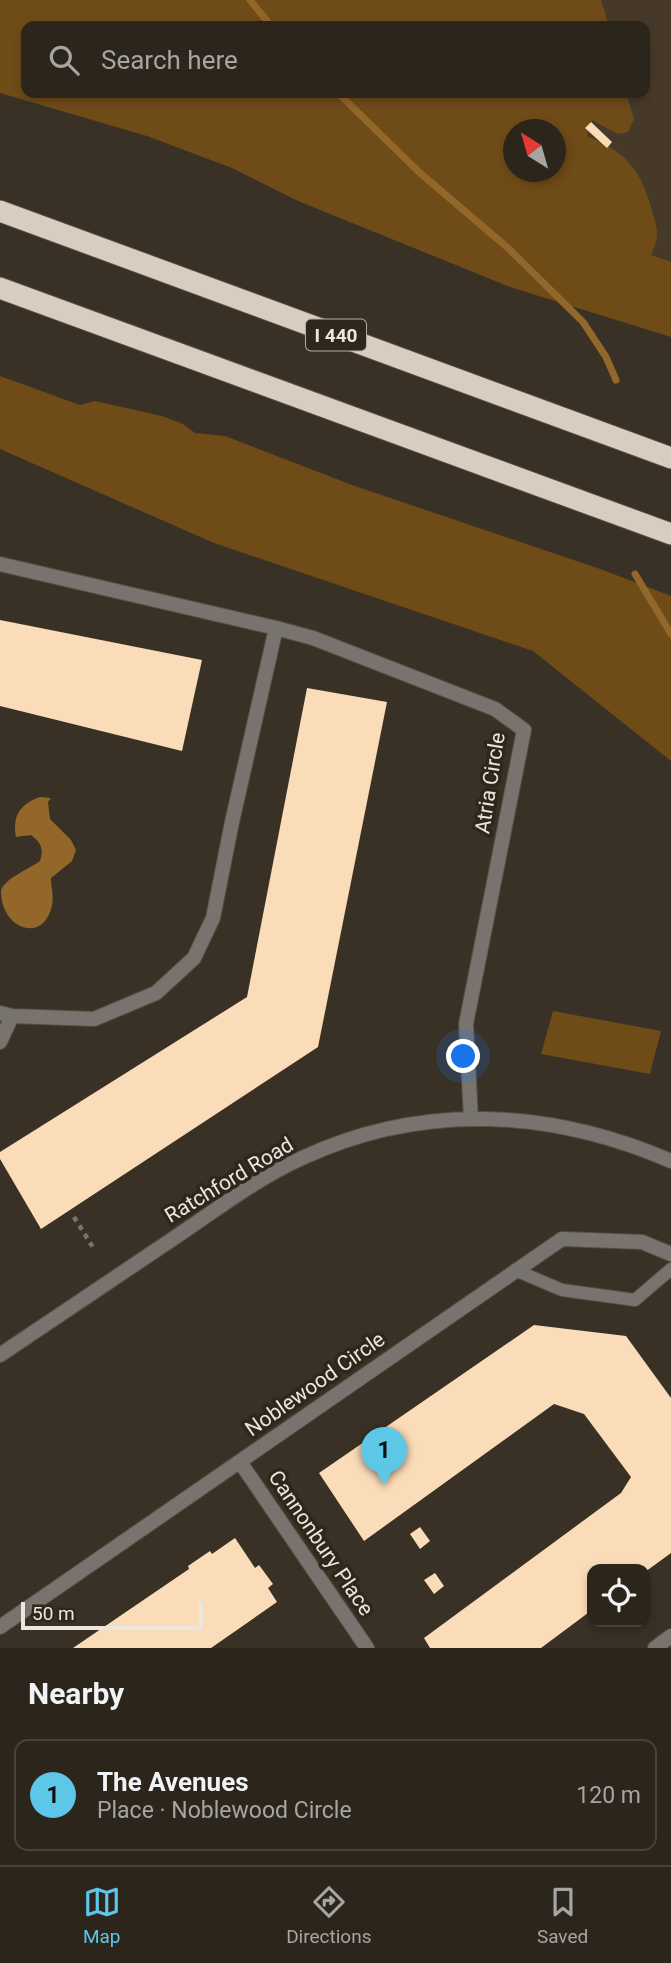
<!DOCTYPE html>
<html lang="en">
<head>
<meta charset="utf-8">
<style>
  body { margin:0; font-family:Roboto,sans-serif; background:#383129; color:#f1f3f6 }
  .controls { position:absolute; right:21px; bottom:21px; display:grid; overflow:hidden; border-radius:14px; box-shadow:0 4px 10px #0003 }
  .controls button { width:63px; height:63px; display:grid; place-items:center; padding:0; border:0; border-bottom:2px solid #48423b; background:#2c251c; color:#f1f3f6; font:35px sans-serif }
  .compass { position:absolute; left:503px; top:119px; width:63px; height:63px; border-radius:50%; background:#2c251c; box-shadow:0 4px 10px #0003; rotate:323deg }
  .scale { position:absolute; left:21px; bottom:18px; width:182px; box-sizing:border-box; padding-left:7px; border:4px solid #ece6df; border-top:0; font-size:19px; line-height:24px; white-space:nowrap; color:#ece6df; -webkit-text-stroke:5px #30271c; paint-order:stroke }
  .you { position:absolute; left:464px; top:1057px; width:24px; height:24px; margin:-18px; border:5px solid #fff; border-radius:50%; background:#1a73e8; box-shadow:0 0 0 10px #1a73e833 }
  .badge { display:grid; place-items:center; width:46px; height:46px; border-radius:50%; background:#5dc7e8; color:#111; font-size:23px; font-weight:700 }
  .pin { position:absolute; translate:-50% -58px; filter:drop-shadow(0 2px 4px #0008) }
  .pin::after { content:''; position:absolute; top:37px; width:24px; height:21px; background:inherit; clip-path:polygon(0 0,100% 0,50% 100%) }
  .list { margin:0; padding:0; list-style:none }
  h2 { display:flex; justify-content:space-between; align-items:center; height:91px; margin:0; padding:0 28px; font-size:30px }
  h2 small { font-size:23px; font-weight:400; color:#a6a5a3 }
  .list li { display:grid; grid-template-columns:46px 1fr auto; gap:21px; align-items:center; box-sizing:border-box; height:112px; margin:0 14px 14px; padding:0 14px; border:2px solid #48423b; border-radius:14px }
  .list b { display:block; font-size:26px; white-space:nowrap }
  .list p { margin:0; font-size:23px; white-space:nowrap; color:#a6a5a3 }
  .list em { font-size:23px; font-style:normal; color:#a6a5a3 }
  .icon { flex:none; width:38px; height:38px; fill:none; stroke:currentColor; stroke-width:2; stroke-linecap:round; stroke-linejoin:round }
  .map { position:relative; flex:none; width:671px; height:1648px; overflow:hidden }
  .search { position:absolute; background:#2c251c; box-shadow:0 4px 10px #0003; left:21px; right:21px; top:21px; height:77px; display:flex; align-items:center; gap:18px; box-sizing:border-box; padding:0 24px; border-radius:14px; color:#a6a5a3; font-size:26px }
  .sheet { height:217px; background:#2c251c }
  nav { display:flex; justify-content:space-around; align-items:center; box-sizing:border-box; height:98px; border-top:2px solid #48423b; background:#2c251c; font-size:19px; color:#a6a5a3 }
  nav a { display:grid; justify-items:center; gap:4px }
  nav .on { color:#5dc7e8 }
  .map>svg:first-child { display:block }
</style>
</head>
<body>
<div class="map">
<svg width="671" height="1648" viewBox="0 0 671 1648">
  <rect width="100%" height="100%" fill="#3a3126"/>
  <path fill="#463929" fill-rule="evenodd" d="M298 0H671V302L399 93H645V26H320ZM514 130H556V172H514Z"/>
  <path fill="#6f4b18" fill-rule="evenodd" d="M0 0H601L609 26H26V93H626L634 119 628 132 618 134 592 120 587 136C625 151 640 169 651 207 657 229 661 234 651 255L671 262V337L510 287 298 201 232 168 147 136 0 93ZM514 130H556V172H514Z
    M0 376 80 405 95 401 162 416 183 424 195 433 225 436 352 485 603 570 671 596V761L533 651 214 543 0 449Z
    M553 1011 661 1031 650 1074 541 1054Z"/>
  <path fill="#936629" d="M40 797 51 798 48 802 50 819 71 840 76 850 72 861 51 878C51 887 54 897 52 905 44 945 0 929 1 890 7 877 29 869 40 861 44 848 41 843 31 835L16 837C12 816 20 804 40 797Z"/>
  <g fill="none" stroke-linecap="round" stroke-linejoin="round">
    <path stroke="#936629" stroke-width="7" d="M250 0 271 26
      M338 93 420 173 508 248 583 322 606 357 616 380
      M635 574 671 634"/>
  </g>
  <path fill="#fadcb8" d="M591 122 612 142 607 148 585 128Z
    M0 620 202 660 182 751 0 706Z
    M307 688 387 702 318 1047 41 1229 0 1159V1152L247 997Z
    M534 1325 626 1336 671 1398V1553L645 1572V1569H592V1610L541 1648H430L424 1638 621 1493 631 1477 584 1414 554 1404 364 1541 319 1473Z
    M420 1527 430 1541 420 1549 410 1534Z
    M235 1538 255 1568 259 1565 273 1584 268 1588 277 1602 211 1648H73L189 1569 188 1566 210 1551 212 1554Z
    M435 1573 444 1586 434 1594 424 1580Z"/>
  <g fill="none" stroke-linecap="round" stroke-linejoin="round">
    <defs>
      <path id="service" d="M515 1270 562 1290 635 1300 671 1269"/>
      <path id="minor" d="M0 564 276 628 232 822 213 918 194 958 156 993 94 1019 12 1016 0 1013
        M276 628 313 638 495 709 524 730 466 1024 471 1119
        M0 1042 12 1016
        M0 1355C60 1314 120 1274 180 1234 220 1207 258 1178 302 1158 422 1102 551 1109 671 1161
        M240 1462 367 1648
        M0 1627 562 1239 642 1242 671 1254
        M655 1648 671 1636"/>
      <path id="motorway" d="M0 211 671 458
        M0 288 671 534"/>
    </defs>
    <use href="#service" stroke="#564e44" stroke-width="14"/>
    <use href="#minor" stroke="#564e44" stroke-width="16"/>
    <use href="#motorway" stroke="#564e44" stroke-width="23"/>
    <path stroke="#7b736a" stroke-width="4.5" stroke-dasharray="5 5" stroke-linecap="butt" d="M74 1217 94 1249"/>
    <use href="#service" stroke="#78736e" stroke-width="12"/>
    <use href="#minor" stroke="#78736e" stroke-width="14"/>
    <use href="#motorway" stroke="#d9cdbf" stroke-width="21"/>
  </g>
  <g text-anchor="middle" dominant-baseline="central" stroke-width="7" stroke-linejoin="round" paint-order="stroke">
    <rect fill="#30271c" stroke="#b4ada4" stroke-width="2" x="306" y="319.5" width="60" height="31" rx="5"/>
    <g font-size="19" font-weight="bold" fill="#ece6df">
      <text x="336" y="335">I 440</text>
    </g>
    <g font-size="21" fill="#ece6df" stroke="#30271c">
      <text transform="translate(490 783) rotate(-81)">Atria Circle</text>
      <text transform="translate(229 1180) rotate(-31)">Ratchford Road</text>
      <text transform="translate(315 1384) rotate(-35)">Noblewood Circle</text>
      <text transform="translate(321 1543) rotate(56)">Cannonbury Place</text>
    </g>
  </g>
</svg>
<div class="controls">
<button><svg class="icon" aria-label="locate" viewBox="0 0 24 24"><circle cx="12" cy="12" r="6"/><path d="M12 2v4M12 18v4M2 12h4M18 12h4"/></svg></button>
</div>
<svg class="compass" viewBox="-18 -18 36 36"><path d="M0-13l5 13h-10z" fill="#e53935"/><path d="M0 13l5-13h-10z" fill="#a6a5a3"/></svg>
<div class="scale">50 m</div>
<div class="you"></div>
<div class="pin badge" style="left:384px;top:1485px">1</div>
<div class="search"><svg class="icon" aria-label="search" viewBox="0 0 24 24"><circle cx="10" cy="10" r="6"/><path d="M15 15l6 6"/></svg>Search here</div>
</div>
<section class="sheet">
<h2>Nearby<small></small></h2>
<ul class="list">
<li><span class="badge">1</span><div><b>The Avenues</b><p>Place · Noblewood Circle</p></div><em>120 m</em></li>
</ul>
</section>
<nav>
<a class="on"><svg class="icon" aria-label="map" viewBox="0 0 24 24"><path d="M3 6l6-2 6 2 6-2v14l-6 2-6-2-6 2zM9 4v14M15 6v14"/></svg>Map</a>
<a><svg class="icon" aria-label="directions" viewBox="0 0 24 24"><path d="M12 3l9 9-9 9-9-9zM9 14v-3h6M13 9l2 2-2 2"/></svg>Directions</a>
<a><svg class="icon" aria-label="saved" viewBox="0 0 24 24"><path d="M7 4h10v16l-5-4-5 4z"/></svg>Saved</a>
</nav>
</body>
</html>
